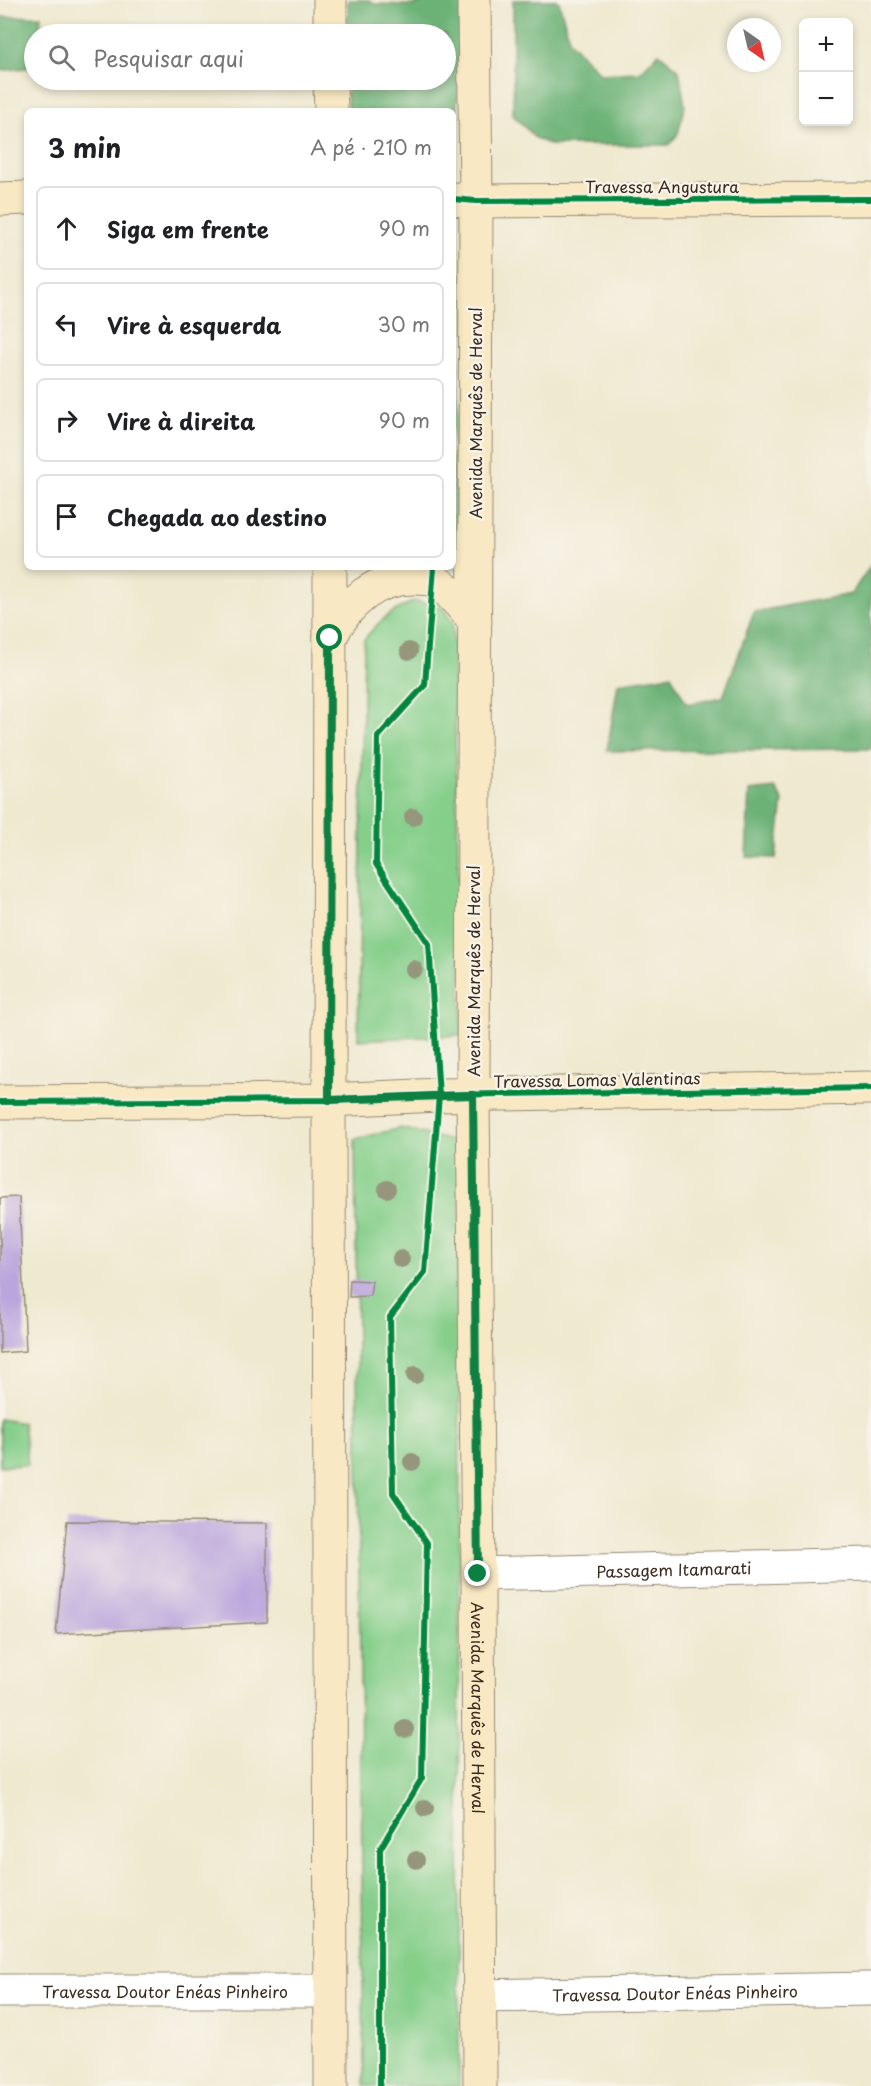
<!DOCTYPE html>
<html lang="pt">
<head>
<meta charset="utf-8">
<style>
  body { margin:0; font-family:"Playpen Sans",sans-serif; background:#f2f2f2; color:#202124 }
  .controls { position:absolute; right:18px; top:18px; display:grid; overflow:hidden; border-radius:9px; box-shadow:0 3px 9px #0003 }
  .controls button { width:54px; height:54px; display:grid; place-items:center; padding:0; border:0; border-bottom:2px solid #e0e0e0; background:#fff; color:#202124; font:30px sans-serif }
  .compass { position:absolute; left:727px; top:18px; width:54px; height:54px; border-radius:50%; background:#fff; box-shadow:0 3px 9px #0003; rotate:146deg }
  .stop { position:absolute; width:18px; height:18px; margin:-14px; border:4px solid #0b8043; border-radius:50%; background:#fff }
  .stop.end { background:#0b8043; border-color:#fff; box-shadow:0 2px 6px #0008 }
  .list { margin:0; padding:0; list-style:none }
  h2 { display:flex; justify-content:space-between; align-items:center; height:78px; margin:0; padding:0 24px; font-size:26px }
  h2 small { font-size:20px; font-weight:400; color:#757577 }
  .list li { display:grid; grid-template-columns:39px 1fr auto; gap:18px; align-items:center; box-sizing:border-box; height:84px; margin:0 12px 12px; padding:0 12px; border:2px solid #e0e0e0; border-radius:9px }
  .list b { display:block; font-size:22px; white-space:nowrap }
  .list em { font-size:20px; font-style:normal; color:#757577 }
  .icon { flex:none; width:33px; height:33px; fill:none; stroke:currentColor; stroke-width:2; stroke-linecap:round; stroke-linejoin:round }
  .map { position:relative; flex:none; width:871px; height:2086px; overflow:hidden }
  .search { position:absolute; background:#fff; box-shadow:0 3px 9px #0003; left:24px; top:24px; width:432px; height:66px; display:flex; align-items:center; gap:15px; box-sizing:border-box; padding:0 21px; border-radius:33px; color:#757577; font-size:22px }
  .panel { position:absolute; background:#fff; box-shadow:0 3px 9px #0003; left:24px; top:108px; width:432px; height:462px; border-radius:9px }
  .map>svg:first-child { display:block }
</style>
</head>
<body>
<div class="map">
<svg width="871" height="2086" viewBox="0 0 871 2086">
  <rect width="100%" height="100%" fill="#f7f3e8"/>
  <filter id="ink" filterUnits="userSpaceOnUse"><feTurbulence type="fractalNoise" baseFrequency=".0167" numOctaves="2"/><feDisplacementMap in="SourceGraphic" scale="12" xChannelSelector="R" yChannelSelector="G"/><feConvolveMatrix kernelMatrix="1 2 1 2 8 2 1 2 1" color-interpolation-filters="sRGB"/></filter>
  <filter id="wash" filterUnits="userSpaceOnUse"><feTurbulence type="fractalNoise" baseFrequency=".008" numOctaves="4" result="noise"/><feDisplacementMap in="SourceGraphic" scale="24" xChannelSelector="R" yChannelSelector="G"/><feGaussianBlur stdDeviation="1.35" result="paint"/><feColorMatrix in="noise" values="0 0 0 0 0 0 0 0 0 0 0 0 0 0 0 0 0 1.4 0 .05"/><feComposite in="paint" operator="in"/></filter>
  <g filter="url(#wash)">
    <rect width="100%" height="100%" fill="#efe9d0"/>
    <path fill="#86cf8b" stroke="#607c54" stroke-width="1.5" d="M453 228H457L459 572 442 567H453Z
      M414 601 442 607 453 623 462 1035 358 1040 364 640C379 620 391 612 414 601Z
      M401 1128 460 1143 459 2086H364L355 1139Z
      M0 1419 23 1423 28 1465 0 1466Z"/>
    <path fill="#6cb277" stroke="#546e4a" stroke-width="1.5" d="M348 0H369L375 4 414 5 430 0H463L454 159 453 111H347V80H446V34H347Z
      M513 0H557L559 2 570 42 601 74 640 72 659 53 679 70 685 106 678 134 669 145H550L535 138 513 115Z
      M41 16 40 34H34V67L0 71V17Z
      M871 565V749L607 751 618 683 671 675 687 704 723 697 754 612 851 594Z
      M775 788 783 801 776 858 746 857 749 791Z"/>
    <g id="blocks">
      <path fill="#bba5dd" d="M19 1197 26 1351 0 1353V1198Z
        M350 1280 372 1281 370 1296 349 1297Z
        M67 1521 267 1523V1622L56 1634Z"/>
    </g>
  </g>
  <g filter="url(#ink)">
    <use href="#blocks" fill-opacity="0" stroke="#958a77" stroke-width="1.5"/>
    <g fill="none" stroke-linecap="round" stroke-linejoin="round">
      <defs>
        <g id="street">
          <path id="s1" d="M478 1574 871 1564"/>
          <path id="s2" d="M0 1991H329"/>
          <path id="s3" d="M480 1996 871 1989"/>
        </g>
        <g id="secondary">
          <path d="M330 0V34"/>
          <path id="s4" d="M474 0 476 201 473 1095 478 1574 480 2086"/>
          <path d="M330 80 331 111"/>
          <path d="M0 199 27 198"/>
          <path d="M453 199 476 201 871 199"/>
          <path d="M330 567 329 1100 331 2086"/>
          <path d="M330 638C346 603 377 576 417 578 423 579 430 578 435 581 451 591 463 608 475 621"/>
          <path d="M0 1102 329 1100 439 1095 871 1088"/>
        </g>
      </defs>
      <use href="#street" stroke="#958a77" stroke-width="35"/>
      <use href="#secondary" stroke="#958a77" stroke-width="35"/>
      <use href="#street" stroke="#fff" stroke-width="33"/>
      <use href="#secondary" stroke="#f8e8c3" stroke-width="33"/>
      <defs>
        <path id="cycleway" d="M453 199 476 201 871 199
          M0 1102 329 1100 439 1095 871 1088
          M380 2086V1849L422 1778 427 1543 393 1493 390 1317 425 1272 439 1095 429 944 376 864 378 737 425 685 434 567"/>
      </defs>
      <use href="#cycleway" stroke="#f7f3e8" stroke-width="10"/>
      <use href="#cycleway" stroke="#00873e" stroke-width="6"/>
    </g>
    <g fill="#96967d">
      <circle cx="409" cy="651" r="9"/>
      <circle cx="413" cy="817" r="9"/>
      <circle cx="414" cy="969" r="9"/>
      <circle cx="387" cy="1189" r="9"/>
      <circle cx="401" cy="1259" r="9"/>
      <circle cx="415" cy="1375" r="9"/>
      <circle cx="412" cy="1462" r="9"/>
      <circle cx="405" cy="1729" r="9"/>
      <circle cx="425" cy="1808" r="9"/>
      <circle cx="416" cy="1860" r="9"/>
    </g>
  </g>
  <g fill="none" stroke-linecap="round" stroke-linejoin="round" filter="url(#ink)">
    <path stroke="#0b8043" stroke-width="8" d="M330 638 329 1100 473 1095 478 1574"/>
  </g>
  <g text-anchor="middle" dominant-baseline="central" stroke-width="5" stroke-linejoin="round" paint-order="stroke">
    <g font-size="16" fill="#3b2a1e" stroke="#f7f3e8">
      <text x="662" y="186">Travessa Angustura</text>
      <text transform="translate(475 413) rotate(-90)">Avenida Marquês de Herval</text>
      <text transform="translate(473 971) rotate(-90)">Avenida Marquês de Herval</text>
      <text transform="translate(597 1079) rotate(-1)">Travessa Lomas Valentinas</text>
      <text stroke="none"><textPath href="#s1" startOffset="196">Passagem Itamarati</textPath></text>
      <text stroke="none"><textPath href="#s4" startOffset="1708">Avenida Marquês de Herval</textPath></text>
      <text stroke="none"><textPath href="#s2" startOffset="165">Travessa Doutor Enéas Pinheiro</textPath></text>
      <text stroke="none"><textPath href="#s3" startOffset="195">Travessa Doutor Enéas Pinheiro</textPath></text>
    </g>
  </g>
</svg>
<div class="controls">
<button>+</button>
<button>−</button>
</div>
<svg class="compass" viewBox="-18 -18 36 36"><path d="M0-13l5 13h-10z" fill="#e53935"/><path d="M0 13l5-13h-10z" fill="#757577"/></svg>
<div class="stop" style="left:330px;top:638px"></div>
<div class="stop end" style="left:478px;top:1574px"></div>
<div class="search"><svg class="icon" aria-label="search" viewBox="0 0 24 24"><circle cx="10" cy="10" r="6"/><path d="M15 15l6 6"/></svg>Pesquisar aqui</div>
<section class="panel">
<h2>3 min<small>A pé · 210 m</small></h2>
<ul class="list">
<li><svg class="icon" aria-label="ahead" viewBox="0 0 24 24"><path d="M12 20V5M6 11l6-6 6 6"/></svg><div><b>Siga em frente</b></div><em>90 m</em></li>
<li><svg class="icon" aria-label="left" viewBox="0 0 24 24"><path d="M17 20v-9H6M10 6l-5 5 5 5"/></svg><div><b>Vire à esquerda</b></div><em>30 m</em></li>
<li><svg class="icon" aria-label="right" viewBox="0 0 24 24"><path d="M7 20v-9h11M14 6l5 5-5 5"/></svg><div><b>Vire à direita</b></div><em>90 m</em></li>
<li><svg class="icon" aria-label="arrive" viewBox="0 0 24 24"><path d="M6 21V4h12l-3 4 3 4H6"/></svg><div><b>Chegada ao destino</b></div></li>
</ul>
</section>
</div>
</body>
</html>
